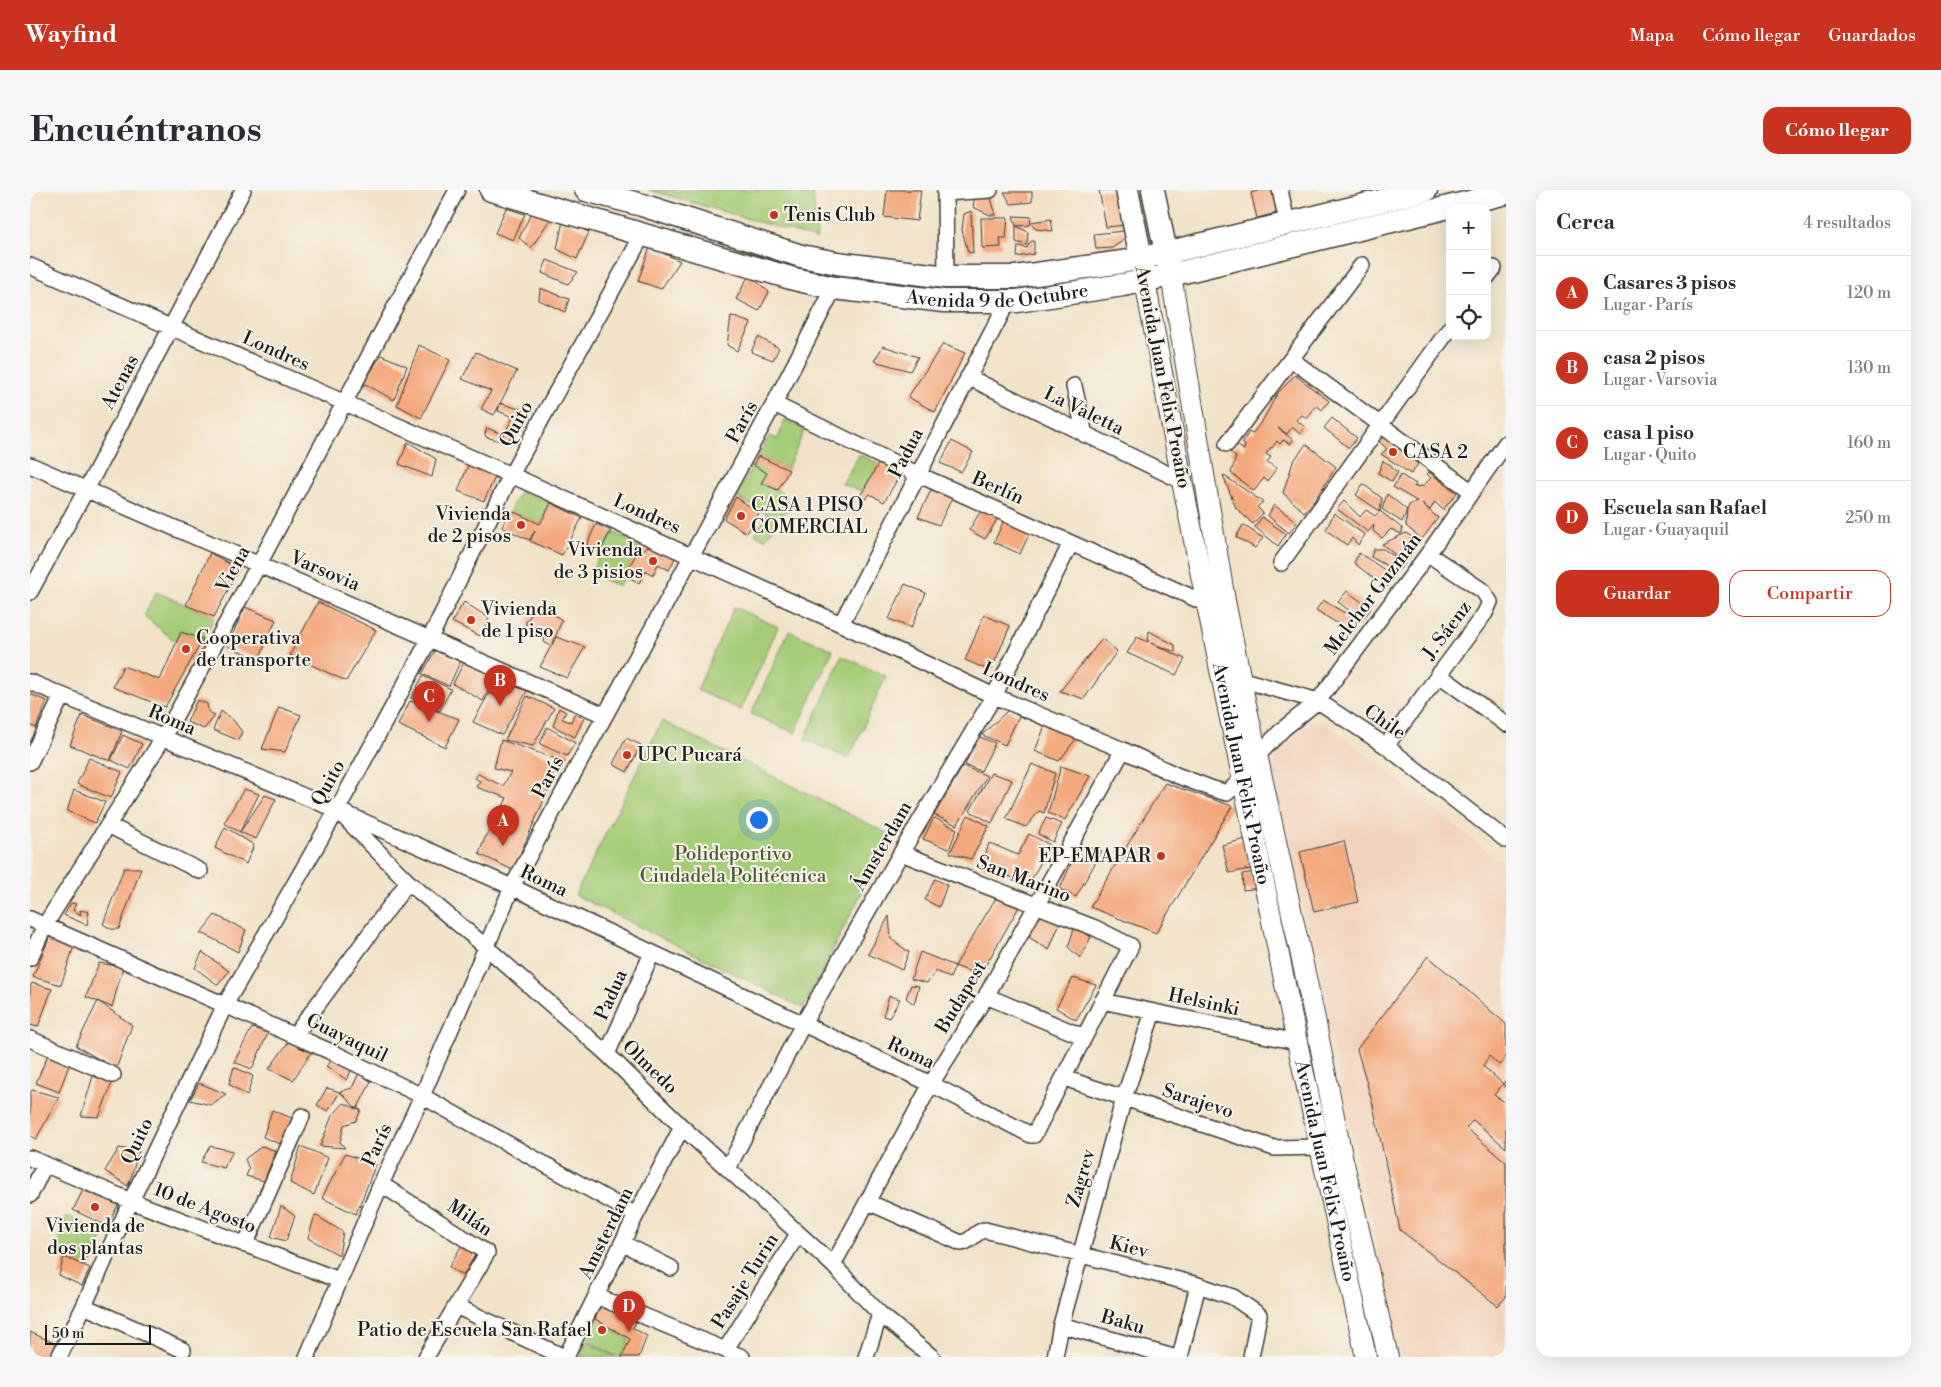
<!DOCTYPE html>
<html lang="es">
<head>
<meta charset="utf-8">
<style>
  body { margin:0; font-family:"Libre Bodoni",serif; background:#f7f7f7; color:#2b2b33 }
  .controls { position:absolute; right:15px; top:15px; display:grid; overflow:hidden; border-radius:10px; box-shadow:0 5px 20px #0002 }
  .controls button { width:45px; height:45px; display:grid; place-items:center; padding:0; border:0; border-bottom:1px solid #e1e1e2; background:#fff; color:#2b2b33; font:25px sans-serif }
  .scale { position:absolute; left:15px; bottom:12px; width:106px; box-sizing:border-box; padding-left:5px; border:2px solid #1c1c1c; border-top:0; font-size:14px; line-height:18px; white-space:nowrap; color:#1c1c1c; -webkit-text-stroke:4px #f7f3e8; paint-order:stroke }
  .you { position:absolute; left:728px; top:629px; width:18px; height:18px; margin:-12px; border:4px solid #fff; border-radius:50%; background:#1a73e8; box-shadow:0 0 0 8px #1a73e833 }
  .badge { display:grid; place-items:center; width:32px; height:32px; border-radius:50%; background:#c8321e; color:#fff; font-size:16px; font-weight:700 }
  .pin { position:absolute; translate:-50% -41px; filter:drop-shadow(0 1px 2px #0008) }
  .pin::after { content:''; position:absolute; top:26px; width:18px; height:15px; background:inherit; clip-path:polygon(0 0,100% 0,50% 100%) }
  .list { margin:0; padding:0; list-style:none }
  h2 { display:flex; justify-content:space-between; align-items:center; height:65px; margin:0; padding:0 20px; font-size:21px }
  h2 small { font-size:16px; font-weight:400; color:#7c7c81 }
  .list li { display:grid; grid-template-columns:32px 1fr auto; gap:15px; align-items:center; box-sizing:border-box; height:75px; padding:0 20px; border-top:1px solid #e1e1e2 }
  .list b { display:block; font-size:19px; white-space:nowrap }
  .list p { margin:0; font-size:16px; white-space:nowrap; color:#7c7c81 }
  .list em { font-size:16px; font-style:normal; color:#7c7c81 }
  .actions { display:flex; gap:10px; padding:15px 20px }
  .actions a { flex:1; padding:11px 0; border:1px solid #c8321e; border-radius:15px; text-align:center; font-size:18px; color:#c8321e }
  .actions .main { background:#c8321e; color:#fff }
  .icon { flex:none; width:28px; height:28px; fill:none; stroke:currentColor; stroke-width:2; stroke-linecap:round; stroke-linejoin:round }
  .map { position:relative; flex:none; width:1476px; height:1167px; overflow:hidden; border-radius:15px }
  header { display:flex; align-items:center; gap:30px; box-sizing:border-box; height:70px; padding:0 25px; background:#c8321e; color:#fff }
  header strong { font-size:24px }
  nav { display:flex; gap:28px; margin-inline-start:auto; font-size:18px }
  .intro { display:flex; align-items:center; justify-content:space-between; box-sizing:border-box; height:120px; padding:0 30px }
  h1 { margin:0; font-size:35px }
  .button { padding:12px 22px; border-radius:15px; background:#c8321e; color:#fff; font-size:18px; font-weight:700 }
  main { display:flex; gap:30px; padding:0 30px }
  aside { flex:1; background:#fff; border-radius:15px; box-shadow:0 5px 20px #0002 }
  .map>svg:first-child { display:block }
</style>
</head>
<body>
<header>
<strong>Wayfind</strong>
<nav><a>Mapa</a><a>Cómo llegar</a><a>Guardados</a></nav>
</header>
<div class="intro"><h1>Encuéntranos</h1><a class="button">Cómo llegar</a></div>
<main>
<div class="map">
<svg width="1476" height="1167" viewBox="0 0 1476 1167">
  <rect width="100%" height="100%" fill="#f7f3e8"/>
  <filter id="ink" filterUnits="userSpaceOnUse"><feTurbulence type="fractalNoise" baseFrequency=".02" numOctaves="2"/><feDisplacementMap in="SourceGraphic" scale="10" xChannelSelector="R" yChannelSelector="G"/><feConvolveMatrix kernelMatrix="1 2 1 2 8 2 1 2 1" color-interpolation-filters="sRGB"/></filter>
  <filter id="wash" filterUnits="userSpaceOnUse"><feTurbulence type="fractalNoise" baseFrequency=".0096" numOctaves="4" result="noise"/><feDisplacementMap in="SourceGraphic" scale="20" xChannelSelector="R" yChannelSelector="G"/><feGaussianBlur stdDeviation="1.12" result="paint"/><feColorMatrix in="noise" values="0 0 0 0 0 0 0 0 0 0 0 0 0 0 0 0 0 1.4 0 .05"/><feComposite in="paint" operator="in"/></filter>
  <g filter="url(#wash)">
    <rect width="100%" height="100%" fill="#f1e2c8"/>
    <path fill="#f2d4be" d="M1280 533H1296L1476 676V1167H1371L1243 584 1247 560 1265 541Z"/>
    <path fill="#a5cc77" stroke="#60744a" d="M619 0H783L787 49Z
      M755 230 775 239 757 279 728 266 739 246 748 249Z
      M829 265 849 273 832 301 812 294Z
      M723 275 737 283 731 293 753 303 752 307 762 313 735 349 725 344 738 324 706 307Z
      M490 301 521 313 510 334 480 320Z
      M582 342 611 354 589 396 560 384Z
      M126 402 184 427 173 449 151 442 145 451 114 426Z
      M704 417 748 437 711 520 667 500Z
      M759 441 803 460 765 543 721 524Z
      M812 466 856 486 819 569 775 549Z
      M632 531 861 645 773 818 545 705Z
      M37 1026 74 1043 60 1078 24 1063Z
      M566 1130 599 1149 591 1167H587L558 1151Z
      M557 1152 585 1167H550Z"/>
    <g id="blocks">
      <path fill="#f4a87d" d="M857 0H891L887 31 854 27Z
        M1069 0H1089L1097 35 1076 37Z
        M1231 0H1245L1250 22 1227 28 1221 3Z
        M974 2H1002V12L981 14Z
        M945 5H960L966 25H960L943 17Z
        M476 18 495 24 483 50 465 43Z
        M941 21 943 63 938 62 932 40 934 24Z
        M502 22 521 28 501 58 489 48Z
        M983 26 1001 27 1000 35 986 36Z
        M951 28H978L976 48H970L971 57 952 58Z
        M1021 29 1023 41 1006 39 1001 32Z
        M533 31 559 42 547 69 527 59Z
        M986 36 998 42 997 55 986 52Z
        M1094 41 1095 47 1091 52 1082 58 1066 59 1064 44Z
        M1001 51H1004V64L987 67 988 56 997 58Z
        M620 57 650 71 631 99 608 91Z
        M517 70 548 82 538 94 512 83Z
        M719 85 739 102 729 121 706 109Z
        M510 98 539 109 535 122 509 110Z
        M701 126 721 133 707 161 697 155Z
        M728 147 749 158 743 170 721 162Z
        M913 154 935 163 905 222 878 207Z
        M389 155 420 170 391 228 367 215Z
        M853 156 888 167 880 181 844 171Z
        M446 162 487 181 464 225 451 219 461 201 432 189Z
        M351 165 377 176 364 210 335 194 333 195Z
        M1265 185 1299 211 1292 220 1286 215 1277 229 1272 225 1266 230 1275 237 1270 244 1262 237 1257 244 1248 238 1263 250 1260 254 1253 250 1250 254 1247 251 1242 258 1241 257 1236 264 1241 267 1237 272 1247 278 1237 291 1234 288 1224 301 1201 283 1206 267 1200 262 1207 255 1214 260 1215 255 1212 253 1219 242 1222 244 1234 228 1247 204Z
        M470 213 495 221 477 253 456 247 455 244 457 238 474 245 483 227 468 221Z
        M1302 228 1327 248 1319 258 1294 238Z
        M1354 244 1388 274 1381 284 1351 264 1357 259 1349 251Z
        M922 251 943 262 931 282 910 273Z
        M378 252 406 269 402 287 369 274Z
        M1276 254 1306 277 1284 311 1274 322 1253 303 1263 272Z
        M728 266 759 280 748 300 731 293 737 283 723 275Z
        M1353 271 1361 275 1362 278 1368 282 1362 292 1348 283Z
        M439 273 465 287 454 311 428 301Z
        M849 273 871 283 854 312 840 304 836 309 830 306Z
        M1399 282 1427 303 1413 320 1405 312 1400 320 1392 314 1408 328 1392 349 1376 336 1377 320 1380 314 1388 312 1363 297 1371 285 1386 294 1384 297 1393 296 1401 288 1397 284Z
        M1193 285 1233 312 1227 317 1233 323 1223 334 1206 318Z
        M1333 294 1352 308 1350 321 1373 339 1371 344 1361 339 1352 348 1343 341 1344 335 1338 342 1307 319 1314 311 1330 327 1336 320 1345 326 1350 321 1326 305Z
        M903 296 924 304 909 335 888 327Z
        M1357 304 1377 320 1372 332 1352 319Z
        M706 307 729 323 717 343 694 329Z
        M521 313 552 328 532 365 500 351 505 341 499 350 472 337 480 320 510 334Z
        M1244 315 1267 332 1259 343 1238 326Z
        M952 319 968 328 955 349 939 340Z
        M1304 323 1335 345 1328 355 1322 348 1317 355 1296 340Z
        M1232 327 1256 344 1248 356 1225 337Z
        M975 328 1001 340 990 364 964 352Z
        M566 334 581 341 569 363 556 357Z
        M1213 335 1233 348 1225 358 1206 347Z
        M1376 343 1388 351 1378 370 1368 367 1352 354Z
        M618 355 645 368 639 380 628 374 623 385 616 381 609 393 600 388 601 385 596 383 606 364 610 365Z
        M1344 359H1353L1375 373 1370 379 1362 374 1359 377 1341 367Z
        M180 363 209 379 184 427 156 415Z
        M1329 363 1364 386 1356 398 1324 373Z
        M875 394 896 403 881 438 859 429Z
        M1317 401 1341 419 1332 430 1308 412Z
        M1293 410 1328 431 1321 442 1286 420Z
        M288 412 346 440 316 491 260 465Z
        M434 412 459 428 450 446 422 432Z
        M507 414 532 430 522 455 526 447 555 457 537 488 510 477 521 456 514 452 516 441 495 434Z
        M215 417 246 430 229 469 197 456Z
        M954 425 980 436 961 481 935 470Z
        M1119 441 1145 455V462L1121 453 1155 469 1146 485 1097 463 1107 447 1118 452Z
        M151 442 173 449 135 517 83 497 93 476 130 490Z
        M1072 449 1087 461 1054 509 1030 501Z
        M406 459 430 472 419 496 392 484Z
        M436 468 466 486 453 511 423 494Z
        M393 486 421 499 410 521 381 508Z
        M467 489 497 501 472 545 443 532Z
        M0 504 17 511 6 538 0 535Z
        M497 506 524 518 503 556 475 550Z
        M167 510 177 514 178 521 185 526 174 539 157 532Z
        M380 511 429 529 415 557 368 535Z
        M249 517 271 525 255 562 232 559Z
        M529 518 536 522 532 529 541 532 544 524 554 528 545 547 523 536Z
        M978 520 989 526 975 555 952 545Z
        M191 521 204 531 212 542 208 550 183 540Z
        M52 525 92 541 80 571 40 555Z
        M1016 533 1049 545 1029 571 1005 561Z
        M517 537 545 553 537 566 510 554Z
        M93 545 112 554 100 579 81 570Z
        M947 546 965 553 951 581 935 575Z
        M596 548 611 555 597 582 583 574Z
        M471 550 535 572 521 594 483 680 449 664 456 645 466 631 477 608 446 597 450 591 445 588 448 584 473 596 481 582 464 578Z
        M59 568 92 582 81 608 47 594Z
        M1002 574 1025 583 1014 623 1009 621 996 637 976 629Z
        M933 576 957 586 927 635 904 625Z
        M1031 576 1060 586 1035 630 1018 623Z
        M961 583 982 590 962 633 940 621Z
        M1135 593 1202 616 1126 743 1060 717Z
        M214 599 229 604 210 642 235 605 246 609 226 649 210 642 194 633Z
        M44 600 75 612 65 633 37 621Z
        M938 625 959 636 941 669 920 663Z
        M904 628 927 639 919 659 893 649Z
        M1016 628 1032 634 1023 652 1008 644Z
        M195 637 224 655 216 674 185 658Z
        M999 644 1020 655 999 694 952 676 959 653 988 665Z
        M1220 648 1226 678 1199 683 1192 655Z
        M1314 651 1328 712 1284 722 1270 662Z
        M1049 655 1072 661 1046 707 1030 699Z
        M94 678H111L89 739H81L73 734Z
        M1227 682 1230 698 1213 700 1212 684Z
        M905 689 917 695 909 717 895 710Z
        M966 708 990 715 953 780 949 785 925 776Z
        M41 713 46 714 43 720 51 725 50 720 59 722 57 735 34 725Z
        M185 725 216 740 208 762 174 744H170Z
        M1008 725 1030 732 1019 760 999 747Z
        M859 726 861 749 879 762 872 780 838 764Z
        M1045 736 1061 747 1050 768 1038 757Z
        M20 746 44 756 31 795 3 787Z
        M172 762 199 781 188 795 165 778Z
        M890 762 925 776 920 788 906 781 897 793 881 789Z
        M1398 766 1476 834V867L1469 875 1459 866 1453 876 1473 894 1476 890V897L1473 894 1464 905 1476 913V958L1443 930 1436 938 1476 972V1107L1468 1116 1370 1040 1343 915 1327 859Z
        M69 773 93 777 82 817 56 807Z
        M1043 788 1066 795 1046 830 1026 818Z
        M2 793 22 799 8 837 0 835V797Z
        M881 795 889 796 884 814 876 808Z
        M859 806 870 809 859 828 853 826Z
        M68 811 102 835 86 879 46 856Z
        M222 838 238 843 222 879 204 872Z
        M260 850 282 861 263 890 239 879Z
        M19 862 40 873 29 902 6 893Z
        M308 865 323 876 317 890 296 876Z
        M204 877 223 886 217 906 199 894Z
        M329 883 341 892 327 919 331 920 326 931 314 935 310 952 315 958 290 956 302 926 314 913 327 919 310 902 322 898Z
        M63 886 82 893 69 927 51 926Z
        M169 893 196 904 181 915 160 910Z
        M297 898 310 902 298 921 287 915Z
        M2 900 29 907 6 949 0 946V904Z
        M242 920 262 928 250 954 233 947Z
        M180 956 203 961 194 978 171 972Z
        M232 956 246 961 234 991 216 986 219 979 215 969Z
        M271 956 298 968 284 1005 260 993Z
        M89 958 109 961 98 996 75 981Z
        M315 964 346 974 326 1024 292 1008Z
        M53 1000 88 1015 77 1036 43 1020Z
        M251 1016 265 1026 256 1051 241 1047Z
        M285 1025 313 1042 309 1065 278 1048Z
        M432 1055 445 1065 433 1086 419 1077Z
        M34 1067 60 1078 52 1096 29 1085Z
        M571 1114 606 1131 603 1138 617 1146 609 1167H592L600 1149 565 1129Z
        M0 1142 26 1154 20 1167H0Z"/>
    </g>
  </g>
  <g filter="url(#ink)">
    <use href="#blocks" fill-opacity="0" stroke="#3c3a36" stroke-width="1"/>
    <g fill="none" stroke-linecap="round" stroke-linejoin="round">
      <defs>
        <path id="street" d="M915 0 916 87
          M1250 0 1257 32
          M915 3 960 0
          M0 76 481 285 811 434 964 506 1093 560 1146 585 1183 599 1197 603 1213 588 1227 566 1253 539 1288 511 1398 364 1476 253
          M1457 87 1464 78
          M1262 170 1441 301
          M938 187 1152 291
          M1044 196 1055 245
          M744 214 887 284 1177 414
          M1197 254 1332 75
          M0 275 574 525
          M1251 373 1420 138
          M0 402 56 300 213 0
          M811 434 978 111
          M1408 484 1476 534
          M1202 487 1288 511 1356 556 1476 650
          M0 492 307 620 482 697 901 894 1001 945H1004L1101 756 1065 738 871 663
          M1356 556 1455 423 1460 412 1453 401 1398 364
          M0 572 32 506
          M314 627 378 692 456 757 577 864 652 937 803 1075 850 1124 902 1167
          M78 635 170 681
          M0 729 308 865 392 906 606 1025
          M0 768 15 735 133 548 229 374 427 0
          M956 806 1054 847
          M1072 811 1267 852
          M265 845 378 692
          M0 849 83 885
          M577 864 622 763
          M1034 888 1244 958 1291 957
          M0 968 101 1011 309 1090
          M698 978 773 834 871 663 964 506 1041 353
          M351 994 457 1063 396 1167
          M0 1005 15 974
          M838 1012 931 1053C942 1052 945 1041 955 1040L1168 1095 1203 1107 1229 1125 1221 1167
          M592 1053 641 1078
          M215 1055 272 926
          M803 1075 901 894 956 806 1093 560
          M566 1106 712 1167
          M54 1116 153 1160
          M426 1116 534 1167
          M1031 1135 1143 1167
          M696 1159 768 1044
          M29 1167 54 1116 101 1011 195 815 307 620 400 448 481 285 613 44
          M277 1167 351 994 392 906 482 697 744 214 804 98
          M536 1167 606 1025 652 937
          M836 1167 850 1124
          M1025 1167 1031 1135 1094 908 1123 822
          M1150 1167 1168 1095"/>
        <g id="secondary">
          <path d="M1141 85 1195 411 1215 510 1285 829 1309 952 1358 1167"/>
          <path id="s1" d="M1115 91 1152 291 1197 514 1267 852 1336 1167"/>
        </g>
        <g id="primary">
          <path id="s2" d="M461 0 764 89 804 98 914 111H987L1093 95 1141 85 1476 3"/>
          <path d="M556 0 612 15 771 66 807 73 916 87H985L1092 72 1136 63 1396 0"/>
          <path d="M1097 0 1114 82"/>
          <path d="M1123 0 1139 77"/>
        </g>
      </defs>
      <use href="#street" stroke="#3c3a36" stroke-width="18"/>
      <use href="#secondary" stroke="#3c3a36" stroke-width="22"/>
      <use href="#primary" stroke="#3c3a36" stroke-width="25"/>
      <use href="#street" stroke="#fff" stroke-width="15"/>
      <use href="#secondary" stroke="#fff" stroke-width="20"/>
      <use href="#primary" stroke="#fff" stroke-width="22"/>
    </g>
  </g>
  <g fill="#c8321e" stroke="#f7f3e8" stroke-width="2">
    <circle cx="744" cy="25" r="5"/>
    <circle cx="1363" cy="262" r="5"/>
    <circle cx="711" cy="326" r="5"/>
    <circle cx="491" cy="335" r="5"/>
    <circle cx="623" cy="371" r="5"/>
    <circle cx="441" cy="430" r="5"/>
    <circle cx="156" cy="459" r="5"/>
    <circle cx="597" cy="565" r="5"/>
    <circle cx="1131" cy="666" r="5"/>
    <circle cx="65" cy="1017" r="5"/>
    <circle cx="572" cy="1140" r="5"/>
  </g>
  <g text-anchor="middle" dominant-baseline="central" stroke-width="4" stroke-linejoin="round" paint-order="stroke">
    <g font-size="19" fill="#1c1c1c" stroke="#f7f3e8" text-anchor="start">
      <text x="754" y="25">Tenis Club</text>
      <text x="1373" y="262">CASA 2</text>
      <text x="721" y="315">CASA 1 PISO<tspan x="721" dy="22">COMERCIAL</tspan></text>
      <text x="481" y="324" text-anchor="end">Vivienda<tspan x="481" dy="22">de 2 pisos</tspan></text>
      <text x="613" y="360" text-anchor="end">Vivienda<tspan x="613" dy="22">de 3 pisios</tspan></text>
      <text x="451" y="419">Vivienda<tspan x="451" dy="22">de 1 piso</tspan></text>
      <text x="166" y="448">Cooperativa<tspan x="166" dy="22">de transporte</tspan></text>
      <text x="607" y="565">UPC Pucará</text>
      <text x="1121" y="666" text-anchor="end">EP-EMAPAR</text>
      <text x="65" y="1036" text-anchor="middle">Vivienda de<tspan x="65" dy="22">dos plantas</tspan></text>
      <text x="562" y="1140" text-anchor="end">Patio de Escuela San Rafael</text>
    </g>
    <g font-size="19" fill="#1c1c1c" stroke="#f7f3e8">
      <text stroke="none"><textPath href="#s2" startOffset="521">Avenida 9 de Octubre</textPath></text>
      <text transform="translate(246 161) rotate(24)">Londres</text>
      <text transform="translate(1133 187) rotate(79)">Avenida Juan Felix Proaño</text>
      <text transform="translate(90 192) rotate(-62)">Atenas</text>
      <text transform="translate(1054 221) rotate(26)">La Valetta</text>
      <text transform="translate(712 232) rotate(-61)">París</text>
      <text transform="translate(486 234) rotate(-61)">Quito</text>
      <text transform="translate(876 263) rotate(-63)">Padua</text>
      <text transform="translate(968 298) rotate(24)">Berlín</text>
      <text transform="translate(617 324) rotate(24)">Londres</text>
      <text transform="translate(203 379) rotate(-61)">Viena</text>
      <text transform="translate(295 381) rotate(23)">Varsovia</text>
      <text transform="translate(1343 404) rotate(-53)">Melchor Guzmán</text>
      <text transform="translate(1417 440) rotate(-53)">J. Sáenz</text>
      <text transform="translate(986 492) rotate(24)">Londres</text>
      <text transform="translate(142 530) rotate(23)">Roma</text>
      <text transform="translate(1355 532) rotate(35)">Chile</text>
      <text stroke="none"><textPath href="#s1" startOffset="502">Avenida Juan Felix Proaño</textPath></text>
      <text transform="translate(518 587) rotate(-62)">París</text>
      <text transform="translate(298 593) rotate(-61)">Quito</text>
      <text transform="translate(852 656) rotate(-60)">Ámsterdam</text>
      <text transform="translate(994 689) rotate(21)">San Marino</text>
      <text transform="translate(514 691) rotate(25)">Roma</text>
      <text transform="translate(581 805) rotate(-66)">Padua</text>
      <text transform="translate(931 807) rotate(-59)">Budapest</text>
      <text transform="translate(1174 812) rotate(12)">Helsinki</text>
      <text transform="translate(317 848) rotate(26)">Guayaquil</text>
      <text transform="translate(881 863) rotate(25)">Roma</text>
      <text transform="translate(620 877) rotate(44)">Olmedo</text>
      <text transform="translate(1168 911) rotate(18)">Sarajevo</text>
      <text transform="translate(107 951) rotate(-64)">Quito</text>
      <text transform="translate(347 955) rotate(-65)">París</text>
      <text stroke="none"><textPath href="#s1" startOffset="908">Avenida Juan Felix Proaño</textPath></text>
      <text transform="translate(1051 988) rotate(-74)">Zagrev</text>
      <text transform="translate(175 1018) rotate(21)">10 de Agosto</text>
      <text transform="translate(440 1028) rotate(34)">Milán</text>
      <text transform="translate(576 1043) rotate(-64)">Amsterdam</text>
      <text transform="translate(1099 1057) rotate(14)">Kiev</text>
      <text transform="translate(715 1091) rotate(-58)">Pasaje Turin</text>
      <text transform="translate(1093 1132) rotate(16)">Baku</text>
    </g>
    <g font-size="19" fill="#4c5a3c" stroke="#f7f3e8">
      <text x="703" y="664">Polideportivo<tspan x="703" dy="22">Ciudadela Politécnica</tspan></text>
    </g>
  </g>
</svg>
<div class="controls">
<button>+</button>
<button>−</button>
<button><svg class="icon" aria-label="locate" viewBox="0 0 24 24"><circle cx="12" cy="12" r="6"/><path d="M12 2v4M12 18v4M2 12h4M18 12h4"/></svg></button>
</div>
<div class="scale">50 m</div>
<div class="you"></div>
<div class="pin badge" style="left:473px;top:656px">A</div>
<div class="pin badge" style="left:470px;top:516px">B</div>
<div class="pin badge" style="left:399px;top:532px">C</div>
<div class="pin badge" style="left:599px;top:1142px">D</div>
</div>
<aside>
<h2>Cerca<small>4 resultados</small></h2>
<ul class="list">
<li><span class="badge">A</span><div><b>Casares 3 pisos</b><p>Lugar · París</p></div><em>120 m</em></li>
<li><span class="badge">B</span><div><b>casa 2 pisos</b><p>Lugar · Varsovia</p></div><em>130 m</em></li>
<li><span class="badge">C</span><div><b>casa 1 piso</b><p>Lugar · Quito</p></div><em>160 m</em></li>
<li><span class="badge">D</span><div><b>Escuela san Rafael</b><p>Lugar · Guayaquil</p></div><em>250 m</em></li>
</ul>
<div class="actions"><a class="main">Guardar</a><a>Compartir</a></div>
</aside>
</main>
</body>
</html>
